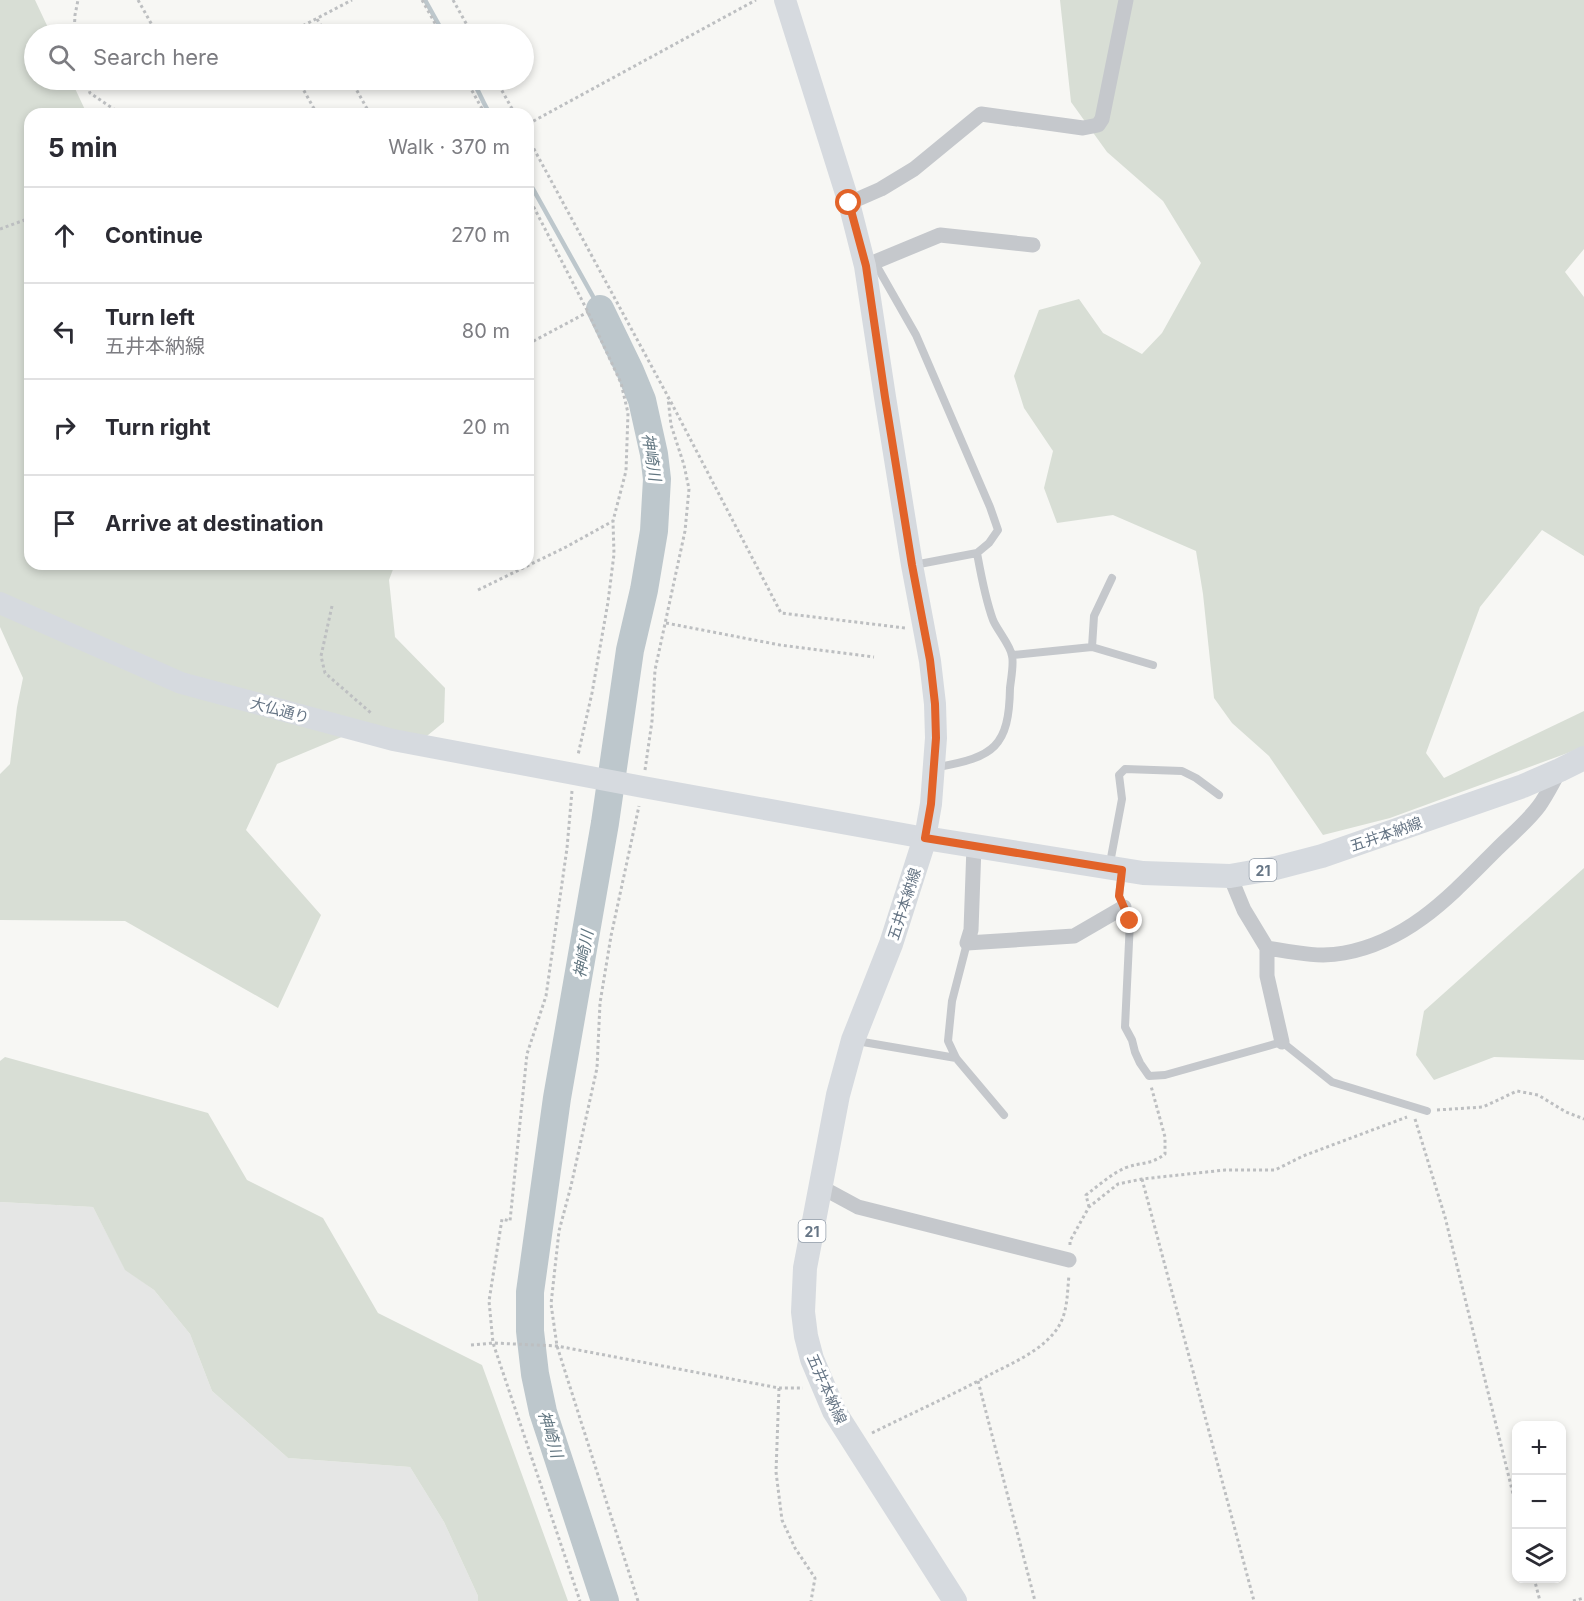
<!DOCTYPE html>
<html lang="en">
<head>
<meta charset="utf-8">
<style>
  body { margin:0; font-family:Inter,"Noto Sans JP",sans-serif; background:#f2f2f3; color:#2b2b33 }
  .controls { position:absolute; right:18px; bottom:18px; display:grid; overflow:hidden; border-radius:12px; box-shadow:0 3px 9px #0003 }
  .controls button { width:54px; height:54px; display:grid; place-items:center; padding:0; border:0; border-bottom:2px solid #e1e1e2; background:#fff; color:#2b2b33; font:30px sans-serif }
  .stop { position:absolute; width:18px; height:18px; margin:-14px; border:4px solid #e26329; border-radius:50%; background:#fff }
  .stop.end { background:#e26329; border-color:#fff; box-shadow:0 2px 6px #0008 }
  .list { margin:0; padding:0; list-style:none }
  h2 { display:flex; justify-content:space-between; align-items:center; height:78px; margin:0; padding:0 24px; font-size:26px }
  h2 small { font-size:20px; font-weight:400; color:#7c7c81 }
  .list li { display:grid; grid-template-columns:39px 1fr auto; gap:18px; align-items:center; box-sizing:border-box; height:96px; padding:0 24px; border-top:2px solid #e1e1e2 }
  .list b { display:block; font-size:22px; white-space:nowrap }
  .list p { margin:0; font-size:20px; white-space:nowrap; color:#7c7c81 }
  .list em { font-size:20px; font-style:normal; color:#7c7c81 }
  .icon { flex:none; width:33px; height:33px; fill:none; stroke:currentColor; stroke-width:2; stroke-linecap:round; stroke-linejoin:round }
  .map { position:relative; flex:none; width:1584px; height:1601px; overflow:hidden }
  .search { position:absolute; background:#fff; box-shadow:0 3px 9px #0003; left:24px; top:24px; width:510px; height:66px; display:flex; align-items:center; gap:15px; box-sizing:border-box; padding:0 21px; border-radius:33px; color:#7c7c81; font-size:22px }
  .panel { position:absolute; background:#fff; box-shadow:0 3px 9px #0003; left:24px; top:108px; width:510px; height:462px; border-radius:18px }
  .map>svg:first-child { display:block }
</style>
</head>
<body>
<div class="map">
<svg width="1584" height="1601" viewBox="0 0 1584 1601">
  <rect width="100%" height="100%" fill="#f7f7f4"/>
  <path fill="#e5e6e5" d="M0 1202 93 1207 125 1269 154 1290 190 1334 212 1391 288 1458 410 1467 444 1522 478 1596V1601H0Z"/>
  <path fill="#d8ded5" d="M0 0H35L51 34H34V80H71L87 114H30V564H395L389 580 395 637 445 688 444 722 422 740 356 731 277 764 246 830 321 915 278 1008 125 921 0 920V774L10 764 17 707 23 678 0 627Z
    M1060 0H1584V249L1565 272 1584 297V556L1542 530 1480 607 1426 753 1444 778 1584 711V747L1390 818 1323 835 1269 756 1232 723 1214 698 1203 594 1196 551 1113 515 1057 523 1044 488 1053 451 1024 408 1014 376 1039 310 1079 299 1103 333 1142 354 1162 333 1201 263 1163 201 1107 152 1071 102Z
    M1584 868V1060L1494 1057 1434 1080 1416 1055 1424 1011Z
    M5 1057 208 1113 247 1180 323 1218 378 1313 482 1365 568 1601H478V1596L444 1522 410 1467 288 1458 212 1391 190 1334 154 1290 125 1270 93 1207 0 1202V1061Z"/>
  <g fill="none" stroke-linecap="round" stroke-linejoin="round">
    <path stroke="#bdc7cc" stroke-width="4.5" d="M425 0 444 34
      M472 80C479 91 483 103 490 114
      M528 180 600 309"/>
    <path stroke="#bdc7cc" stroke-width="28" d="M600 309 630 371 642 400 654 454 657 479 654 531 644 590 630 650 605 823 557 1098 530 1292V1331L535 1374 543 1412 605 1601"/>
    <path stroke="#bdbfc1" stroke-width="3" stroke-dasharray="3 3" stroke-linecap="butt" d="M138 0 157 34
      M422 0 441 34
      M453 0 472 34
      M317 19 326 34
      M74 34 75 15 78 0
      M287 34 352 0
      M85 80 90 93 121 114
      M183 80 188 88 204 80
      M298 80 317 114
      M351 80 370 114
      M466 80 485 114
      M496 80 515 114
      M528 124 756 0
      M528 138 672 404 781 613 905 628
      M528 196 588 312 621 383 628 413 626 471 613 521 614 554 608 602 592 693 578 755
      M0 229 30 218
      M528 344 588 312
      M478 590 566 547 613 521
      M332 606 321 656 325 673 371 713
      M666 623 780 645 874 657
      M645 770 652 721 655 670 685 531 689 489 684 465 671 425 668 398
      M572 791 567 848 546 996 527 1054 510 1221 502 1219 489 1301 493 1343 580 1601
      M1437 1110 1483 1107 1517 1091 1538 1095 1566 1112 1584 1119
      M1415 1119 1445 1217 1516 1506
      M1142 1179 1254 1601
      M1089 1207 1086 1195C1098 1186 1111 1174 1125 1168 1141 1162 1151 1165 1165 1154V1137L1151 1086
      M1070 1245V1241L1089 1207 1118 1184 1142 1179 1225 1170H1275L1303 1156 1407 1117
      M471 1345 493 1343 557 1346 779 1388H803
      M978 1381 1035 1601
      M779 1388 776 1472 782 1520 795 1548 815 1578 811 1601
      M872 1433C912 1413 953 1395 993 1373 1015 1362 1042 1350 1057 1329 1068 1313 1067 1294 1069 1275
      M1534 1578 1540 1601
      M638 1601 557 1346 551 1304 559 1231 571 1186 597 1068 600 1003 611 936 639 806
      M1573 1601 1584 1598"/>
    <path stroke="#c5c8cc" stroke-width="8" d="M875 263 916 335 990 507 998 530 989 543 977 553 914 565
      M1092 647 1094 616 1112 578
      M1013 655 1092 647 1153 665
      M938 767C994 757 1009 747 1010 688 1011 679 1014 663 1012 656 1011 646 997 630 993 620 985 598 981 575 977 553
      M1110 863 1122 799 1119 775 1125 769 1182 771 1196 778 1219 795
      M1122 871 1119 896 1130 921 1125 1027 1132 1040 1135 1052 1140 1063 1149 1076 1165 1075 1282 1042 1332 1082 1427 1111
      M967 943 952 1001 948 1041 956 1058 1004 1115
      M857 1041 956 1058"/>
    <path stroke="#c5c8cc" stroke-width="15" d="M849 203 881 189 914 169 981 114 1083 128 1098 125 1102 119 1126 0
      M865 266 940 235 1033 245
      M974 846 971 930 967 943 1074 936 1124 907
      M1230 876 1244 910 1267 948C1292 952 1319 958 1344 953 1410 941 1452 894 1497 849 1511 835 1528 821 1539 806 1547 795 1553 782 1560 770
      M1267 948V976L1282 1042
      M821 1187 858 1207 1069 1260"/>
    <path stroke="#d6dadf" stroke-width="22" d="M0 603 181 683 393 740 643 787 925 838 931 804 936 738 935 704 930 661 912 565 885 397 865 266 849 203 785 0"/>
    <path stroke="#d6dadf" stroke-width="24" d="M955 1601 834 1411 812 1359 806 1336 803 1312 805 1268 838 1095 853 1040 891 944 925 838 1143 873 1230 876 1276 868 1322 856 1523 786 1560 770 1584 758"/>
  </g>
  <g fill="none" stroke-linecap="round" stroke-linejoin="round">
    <path stroke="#e26329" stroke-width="8" d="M849 203 866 266 885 397 912 565 930 660 935 704 936 738 931 804 925 838 1122 870 1119 896 1130 921"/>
  </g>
  <g text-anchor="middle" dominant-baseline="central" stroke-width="6" stroke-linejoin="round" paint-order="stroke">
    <g fill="#fff" stroke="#949eaa" stroke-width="1.5">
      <rect x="1249.5" y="859" width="27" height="22" rx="4.5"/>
      <rect x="798.5" y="1220" width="27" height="22" rx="4.5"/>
    </g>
    <g font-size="14" font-weight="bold" fill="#667585">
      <text x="1263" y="870">21</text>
      <text x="812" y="1231">21</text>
    </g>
    <g font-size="15" fill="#667585" stroke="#fff">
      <text transform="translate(280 710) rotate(15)">大仏通り</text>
      <text transform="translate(1386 834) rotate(-19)">五井本納線</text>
      <text transform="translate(904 904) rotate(-72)">五井本納線</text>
      <text transform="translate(827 1389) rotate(66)">五井本納線</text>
    </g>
    <g font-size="16" font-style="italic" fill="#627681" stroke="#fff">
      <text transform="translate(652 457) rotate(81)">神崎川</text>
      <text transform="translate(583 954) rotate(-80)">神崎川</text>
      <text transform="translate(551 1434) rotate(73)">神崎川</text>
    </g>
  </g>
</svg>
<div class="controls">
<button>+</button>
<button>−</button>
<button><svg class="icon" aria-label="layers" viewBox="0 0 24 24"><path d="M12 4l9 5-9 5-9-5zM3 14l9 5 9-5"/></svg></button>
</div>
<div class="stop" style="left:849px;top:203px"></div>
<div class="stop end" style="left:1130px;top:921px"></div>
<div class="search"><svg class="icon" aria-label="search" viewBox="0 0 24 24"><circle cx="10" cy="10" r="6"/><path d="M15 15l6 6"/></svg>Search here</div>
<section class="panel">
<h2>5 min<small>Walk · 370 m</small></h2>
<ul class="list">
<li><svg class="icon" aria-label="ahead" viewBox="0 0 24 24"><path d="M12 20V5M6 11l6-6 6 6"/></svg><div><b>Continue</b></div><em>270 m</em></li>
<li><svg class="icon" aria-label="left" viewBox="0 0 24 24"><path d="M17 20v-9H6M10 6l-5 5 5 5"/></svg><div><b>Turn left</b><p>五井本納線</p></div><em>80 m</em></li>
<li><svg class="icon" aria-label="right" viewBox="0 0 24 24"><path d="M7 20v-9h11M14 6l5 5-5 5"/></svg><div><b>Turn right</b></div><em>20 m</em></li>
<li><svg class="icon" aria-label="arrive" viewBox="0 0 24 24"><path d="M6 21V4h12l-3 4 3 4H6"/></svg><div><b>Arrive at destination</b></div></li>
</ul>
</section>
</div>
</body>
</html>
